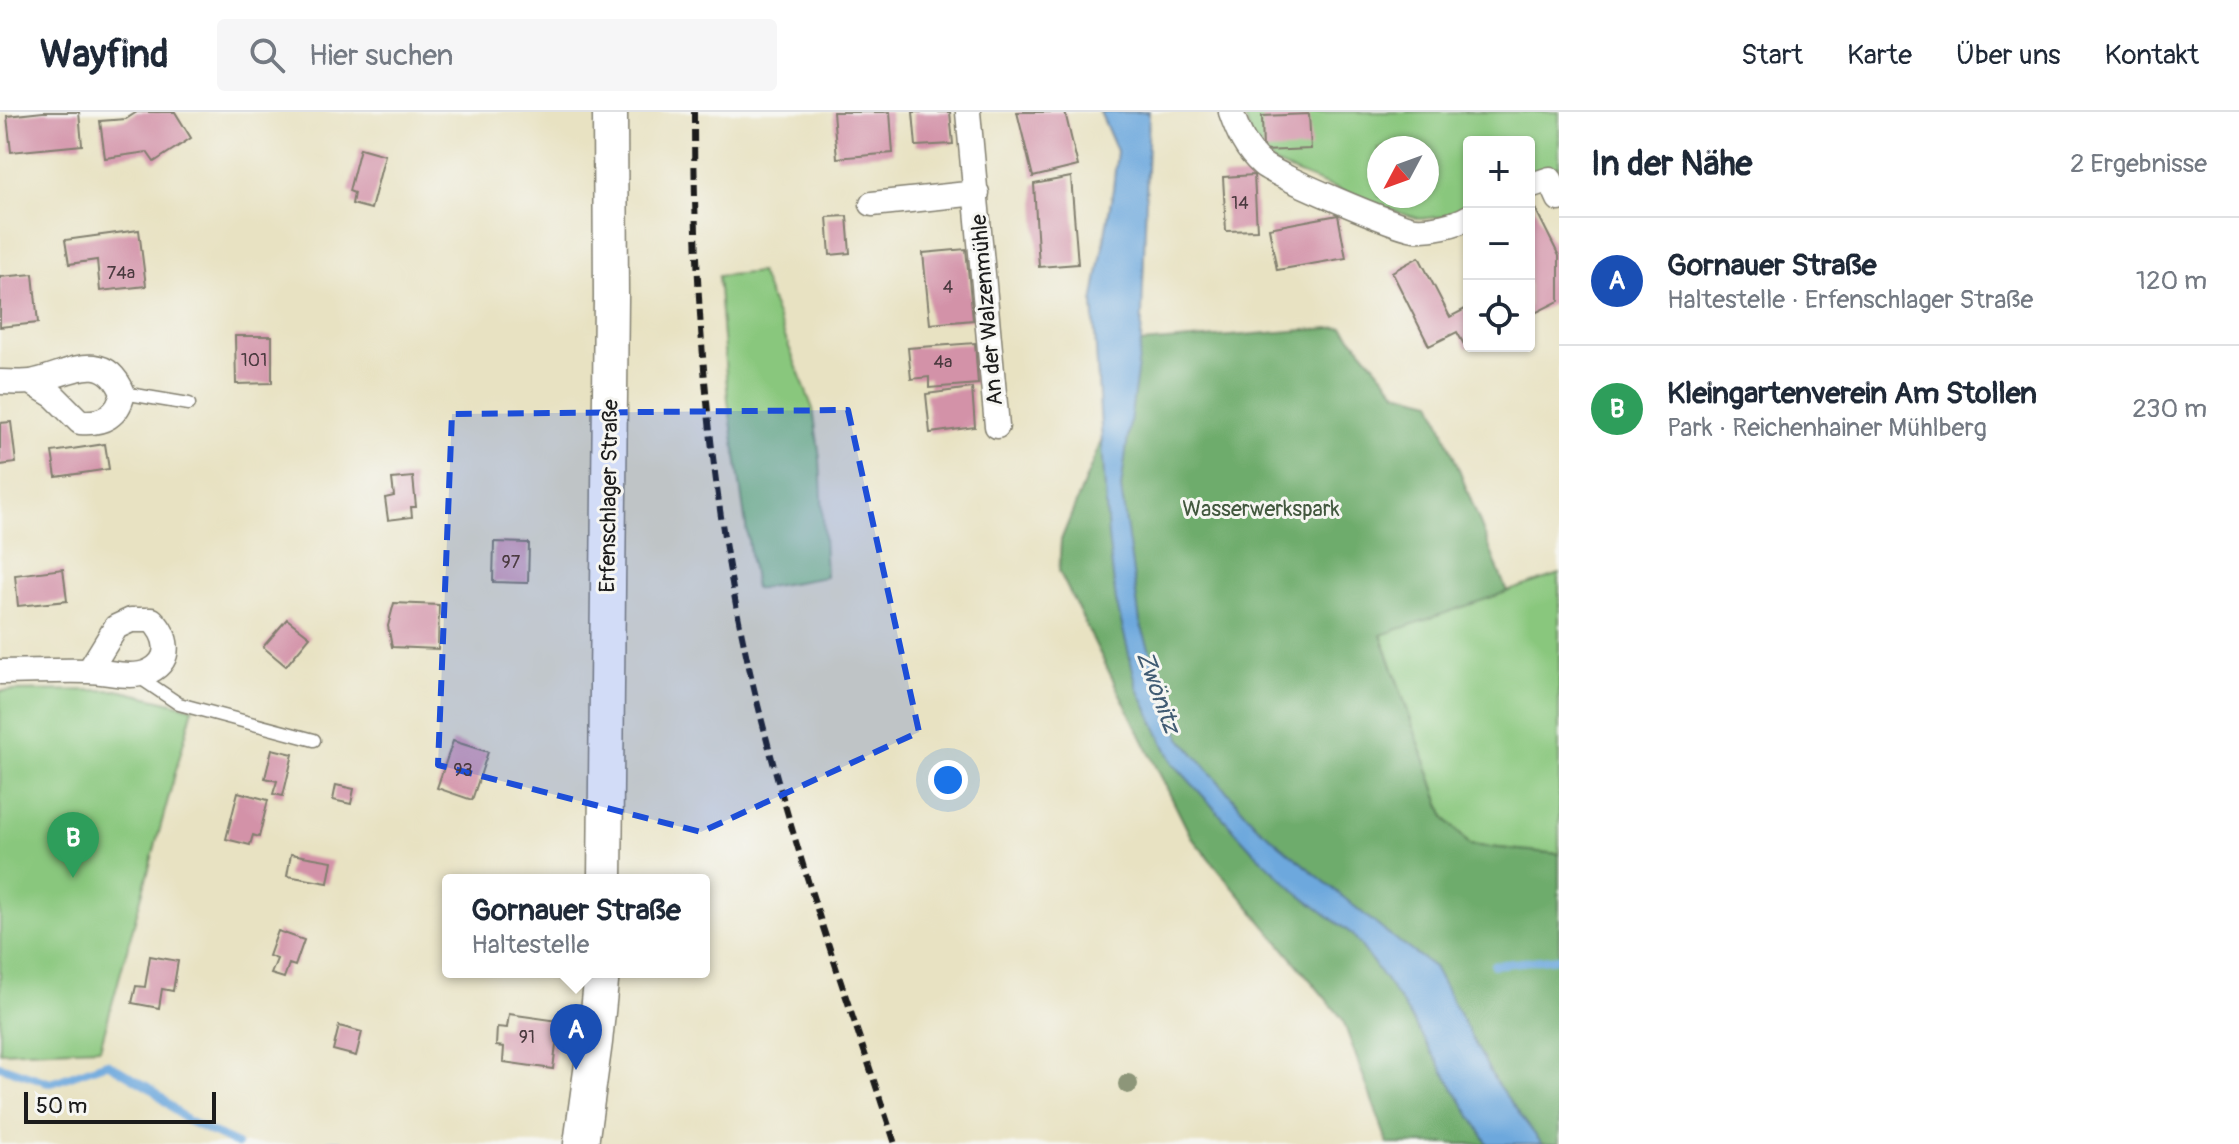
<!DOCTYPE html>
<html lang="de">
<head>
<meta charset="utf-8">
<style>
  body { margin:0; font-family:Pangolin,sans-serif; background:#f6f6f7; color:#1f2937 }
  .controls { position:absolute; right:24px; top:24px; display:grid; overflow:hidden; border-radius:8px; box-shadow:0 2px 6px #0004 }
  .controls button { width:72px; height:72px; display:grid; place-items:center; padding:0; border:0; border-bottom:2px solid #e0e1e3; background:#fff; color:#1f2937; font:40px sans-serif }
  .compass { position:absolute; left:1367px; top:24px; width:72px; height:72px; border-radius:50%; background:#fff; box-shadow:0 2px 6px #0004; rotate:229deg }
  .scale { position:absolute; left:24px; bottom:20px; width:192px; box-sizing:border-box; padding-left:8px; border:4px solid #1c1c1c; border-top:0; font-size:22px; line-height:28px; white-space:nowrap; color:#1c1c1c; -webkit-text-stroke:6px #f6f6f2; paint-order:stroke }
  .you { position:absolute; left:948px; top:668px; width:28px; height:28px; margin:-20px; border:6px solid #fff; border-radius:50%; background:#1a73e8; box-shadow:0 0 0 12px #1a73e833 }
  .badge { display:grid; place-items:center; width:52px; height:52px; border-radius:50%; background:#d1495b; color:#fff; font-size:26px; font-weight:700 }
  .pin { position:absolute; translate:-50% -66px; filter:drop-shadow(0 2px 4px #0008) }
  .pin::after { content:''; position:absolute; top:42px; width:28px; height:24px; background:inherit; clip-path:polygon(0 0,100% 0,50% 100%) }
  .popup { position:absolute; left:442px; top:762px; width:268px; height:104px; box-sizing:border-box; display:grid; place-content:center; border-radius:8px; background:#fff; filter:drop-shadow(0 2px 6px #0005); font-size:26px; white-space:nowrap; color:#747a83 }
  .popup b { font-size:30px; color:#1f2937 }
  .popup::after { content:''; position:absolute; left:50%; top:100%; margin-left:-16px; border:16px solid transparent; border-top-color:#fff }
  .list { margin:0; padding:0; list-style:none }
  h2 { display:flex; justify-content:space-between; align-items:center; height:104px; margin:0; padding:0 32px; font-size:34px }
  h2 small { font-size:26px; font-weight:400; color:#747a83 }
  .list li { display:grid; grid-template-columns:52px 1fr auto; gap:24px; align-items:center; box-sizing:border-box; height:128px; padding:0 32px; border-top:2px solid #e0e1e3 }
  .list b { display:block; font-size:30px; white-space:nowrap }
  .list p { margin:0; font-size:26px; white-space:nowrap; color:#747a83 }
  .list em { font-size:26px; font-style:normal; color:#747a83 }
  .icon { flex:none; width:44px; height:44px; fill:none; stroke:currentColor; stroke-width:2; stroke-linecap:round; stroke-linejoin:round }
  .map { position:relative; flex:none; width:1559px; height:1032px; overflow:hidden }
  header { display:flex; align-items:center; gap:48px; box-sizing:border-box; height:112px; padding:0 40px; background:#fff; border-bottom:2px solid #e0e1e3 }
  header strong { font-size:38px }
  nav { display:flex; gap:44px; margin-inline-start:auto; font-size:28px }
  .search { width:560px; height:72px; background:#f6f6f7; display:flex; align-items:center; gap:20px; box-sizing:border-box; padding:0 28px; border-radius:8px; color:#747a83; font-size:30px }
  main { display:flex }
  aside { flex:1; background:#fff }
  .map>svg:first-child { display:block }
</style>
</head>
<body>
<header>
<strong>Wayfind</strong>
<div class="search"><svg class="icon" aria-label="search" viewBox="0 0 24 24"><circle cx="10" cy="10" r="6"/><path d="M15 15l6 6"/></svg>Hier suchen</div>
<nav><a>Start</a><a>Karte</a><a>Über uns</a><a>Kontakt</a></nav>
</header>
<main>
<div class="map">
<svg width="1559" height="1032" viewBox="0 0 1559 1032">
  <rect width="100%" height="100%" fill="#f6f6f2"/>
  <filter id="ink" filterUnits="userSpaceOnUse"><feTurbulence type="fractalNoise" baseFrequency=".0125" numOctaves="2"/><feDisplacementMap in="SourceGraphic" scale="16" xChannelSelector="R" yChannelSelector="G"/><feConvolveMatrix kernelMatrix="1 2 1 2 8 2 1 2 1" color-interpolation-filters="sRGB"/></filter>
  <filter id="wash" filterUnits="userSpaceOnUse"><feTurbulence type="fractalNoise" baseFrequency=".006" numOctaves="4" result="noise"/><feDisplacementMap in="SourceGraphic" scale="32" xChannelSelector="R" yChannelSelector="G"/><feGaussianBlur stdDeviation="1.8" result="paint"/><feColorMatrix in="noise" values="0 0 0 0 0 0 0 0 0 0 0 0 0 0 0 0 0 1.4 0 .05"/><feComposite in="paint" operator="in"/></filter>
  <g filter="url(#wash)">
    <rect width="100%" height="100%" fill="#e8e2c2"/>
    <path fill="#89c77d" stroke="#52724c" stroke-width="2" fill-rule="evenodd" d="M1243 0H1559V54L1529 66V30H1469V96L1456 103 1420 107 1387 97 1274 52 1252 26ZM1379 36H1427V84H1379Z
      M760 160 813 297 820 346 826 465 755 477 728 288 718 164Z
      M1559 462V742L1470 733 1445 706 1381 522Z
      M118 578 193 596 100 936 0 940V579Z"/>
    <path fill="#6eac6c" stroke="#456444" stroke-width="2" d="M1343 215 1397 280 1432 289 1507 480 1381 523 1445 706 1470 733 1559 742V1032H1388L1342 906 1191 725 1059 459 1061 428 1141 231Z"/>
    <path fill="#6da8dd" stroke="#44627c" stroke-width="2" d="M1100 0H1149L1141 231 1121 376 1140 510 1180 625 1256 713 1388 822 1434 855 1495 969 1542 1032H1488L1401 890 1353 823 1300 783 1254 740 1173 651 1137 575 1116 489 1108 425 1093 191 1113 77 1117 39Z"/>
    <g fill="none" stroke-linecap="round" stroke-linejoin="round">
      <path stroke="#6da8dd" stroke-width="8" d="M1494 853 1559 846
        M0 954 51 971 107 951 153 978 186 1008 237 1032
        M330 1032H340"/>
    </g>
    <g id="blocks">
      <path fill="#d392a8" d="M43 0H79L82 33 11 40 7 4Z
        M137 0H175L191 26 154 50 147 40 105 46 100 9 126 7Z
        M833 0H890L893 41 837 46Z
        M913 0H950L953 32 916 34Z
        M1017 0H1065L1078 54 1033 65Z
        M1309 2 1311 37 1263 39 1262 4Z
        M360 36 385 43 371 97 352 92 354 81 349 79Z
        M1254 63 1257 118 1226 119 1223 65Z
        M1071 65 1078 152 1039 155 1034 72Z
        M1532 90 1559 144V189L1529 204V91Z
        M1338 103 1346 146 1277 158 1269 116Z
        M847 104 850 141 830 143 827 105Z
        M139 118 146 174 100 179 97 148 69 152 65 128Z
        M966 137 973 208 930 212 923 141Z
        M1419 145 1450 205 1469 195V235L1466 236 1457 220 1429 234 1392 160Z
        M33 162 38 211 0 215V165Z
        M235 224H272V271L236 272Z
        M975 231 978 272 929 276V265L911 267 908 236Z
        M972 276 975 315 930 321 926 282Z
        M11 310 16 351 0 353V311Z
        M105 332 109 357 56 365 52 340Z
        M413 365 416 395H411L412 405 388 408 385 386 394 384 392 367Z
        M494 430 529 431 528 471 493 470Z
        M63 457 67 489 18 494 15 463Z
        M394 491 439 493 438 537 392 535 388 514Z
        M287 507 310 525 286 554 263 535Z
        M453 629 488 640 472 688 437 676Z
        M272 637 293 642 283 684 273 682 277 669 265 666Z
        M336 673 354 677 351 692 333 688Z
        M238 680 268 688 259 725 253 723 250 733 226 727Z
        M291 742 332 749 328 771 287 764Z
        M278 819 304 828 295 854 289 852 284 866 271 862 277 847 269 844Z
        M150 844 178 849 173 879 162 877 159 896 132 891 136 874 145 875Z
        M509 902 559 909 553 957 503 950 504 935 496 934 497 915 507 916Z
        M339 914 362 920 356 944 333 938Z"/>
    </g>
  </g>
  <g filter="url(#ink)">
    <use href="#blocks" fill-opacity="0" stroke="#827f6f" stroke-width="2"/>
    <g fill="none" stroke-linecap="round" stroke-linejoin="round">
      <defs>
        <path id="lane" d="M123 281 189 292
          M139 565 179 592 314 628"/>
        <path id="street" d="M968 0 997 314
          M1231 0C1238 20 1246 38 1262 52 1273 62 1401 117 1415 117 1430 118 1456 113 1469 105
          M1529 74 1550 67 1559 87
          M872 92 977 81
          M0 270C10 270 21 271 31 270 66 264 103 233 123 281 118 304 103 312 80 310L54 284 31 270
          M0 560C29 560 59 558 88 559 107 559 132 568 150 559 174 547 167 523 152 508H131L116 515 89 559"/>
        <path id="secondary" d="M605 768 611 184 610 0
          M581 1032 595 930 602 860"/>
      </defs>
      <use href="#lane" stroke="#827f6f" stroke-width="15"/>
      <use href="#street" stroke="#827f6f" stroke-width="27"/>
      <use href="#secondary" stroke="#827f6f" stroke-width="37"/>
      <use href="#lane" stroke="#fff" stroke-width="12"/>
      <use href="#street" stroke="#fff" stroke-width="24"/>
      <use href="#secondary" stroke="#fff" stroke-width="34"/>
      <path stroke="#1c1c1c" stroke-width="6" stroke-dasharray="12 6" stroke-linecap="butt" d="M694 0C694 176 706 350 742 523 778 696 840 864 895 1032"/>
    </g>
    <circle fill="#8d9679" cx="1128" cy="972" r="10"/>
  </g>
  <path fill="#1d4ed8" fill-opacity="0.2" stroke="#1d4ed8" stroke-width="6" stroke-dasharray="16 10" stroke-linejoin="round" d="M848 298 919 620 701 720 438 653 452 302Z"/>
  <g text-anchor="middle" dominant-baseline="central" stroke-width="6" stroke-linejoin="round" paint-order="stroke">
    <g font-size="18" fill="#4a3a3f">
      <text x="1240" y="91">14</text>
      <text x="121" y="161">74a</text>
      <text x="948" y="175">4</text>
      <text x="254" y="248">101</text>
      <text x="943" y="250">4a</text>
      <text x="511" y="450">97</text>
      <text x="463" y="658">93</text>
      <text x="527" y="925">91</text>
    </g>
    <g font-size="22" fill="#1c1c1c" stroke="#f6f6f2">
      <text transform="translate(987 198) rotate(-95)">An der Walzenmühle</text>
      <text transform="translate(609 384) rotate(-89)">Erfenschlager Straße</text>
    </g>
    <g font-size="22" fill="#42583e" stroke="#f6f6f2">
      <text x="1261" y="397">Wasserwerkspark</text>
    </g>
    <g font-size="24" font-style="italic" fill="#405b73" stroke="#f6f6f2">
      <text transform="translate(1158 580) rotate(70)">Zwönitz</text>
    </g>
  </g>
</svg>
<div class="controls">
<button>+</button>
<button>−</button>
<button><svg class="icon" aria-label="locate" viewBox="0 0 24 24"><circle cx="12" cy="12" r="6"/><path d="M12 2v4M12 18v4M2 12h4M18 12h4"/></svg></button>
</div>
<svg class="compass" viewBox="-18 -18 36 36"><path d="M0-13l5 13h-10z" fill="#e53935"/><path d="M0 13l5-13h-10z" fill="#747a83"/></svg>
<div class="scale">50 m</div>
<div class="you"></div>
<div class="pin badge" style="left:576px;top:958px;background:#1a4fb4">A</div>
<div class="popup"><b>Gornauer Straße</b>Haltestelle</div>
<div class="pin badge" style="left:73px;top:766px;background:#2e9e5b">B</div>
</div>
<aside>
<h2>In der Nähe<small>2 Ergebnisse</small></h2>
<ul class="list">
<li><span class="badge" style="background:#1a4fb4">A</span><div><b>Gornauer Straße</b><p>Haltestelle · Erfenschlager Straße</p></div><em>120 m</em></li>
<li><span class="badge" style="background:#2e9e5b">B</span><div><b>Kleingartenverein Am Stollen</b><p>Park · Reichenhainer Mühlberg</p></div><em>230 m</em></li>
</ul>
</aside>
</main>
</body>
</html>
